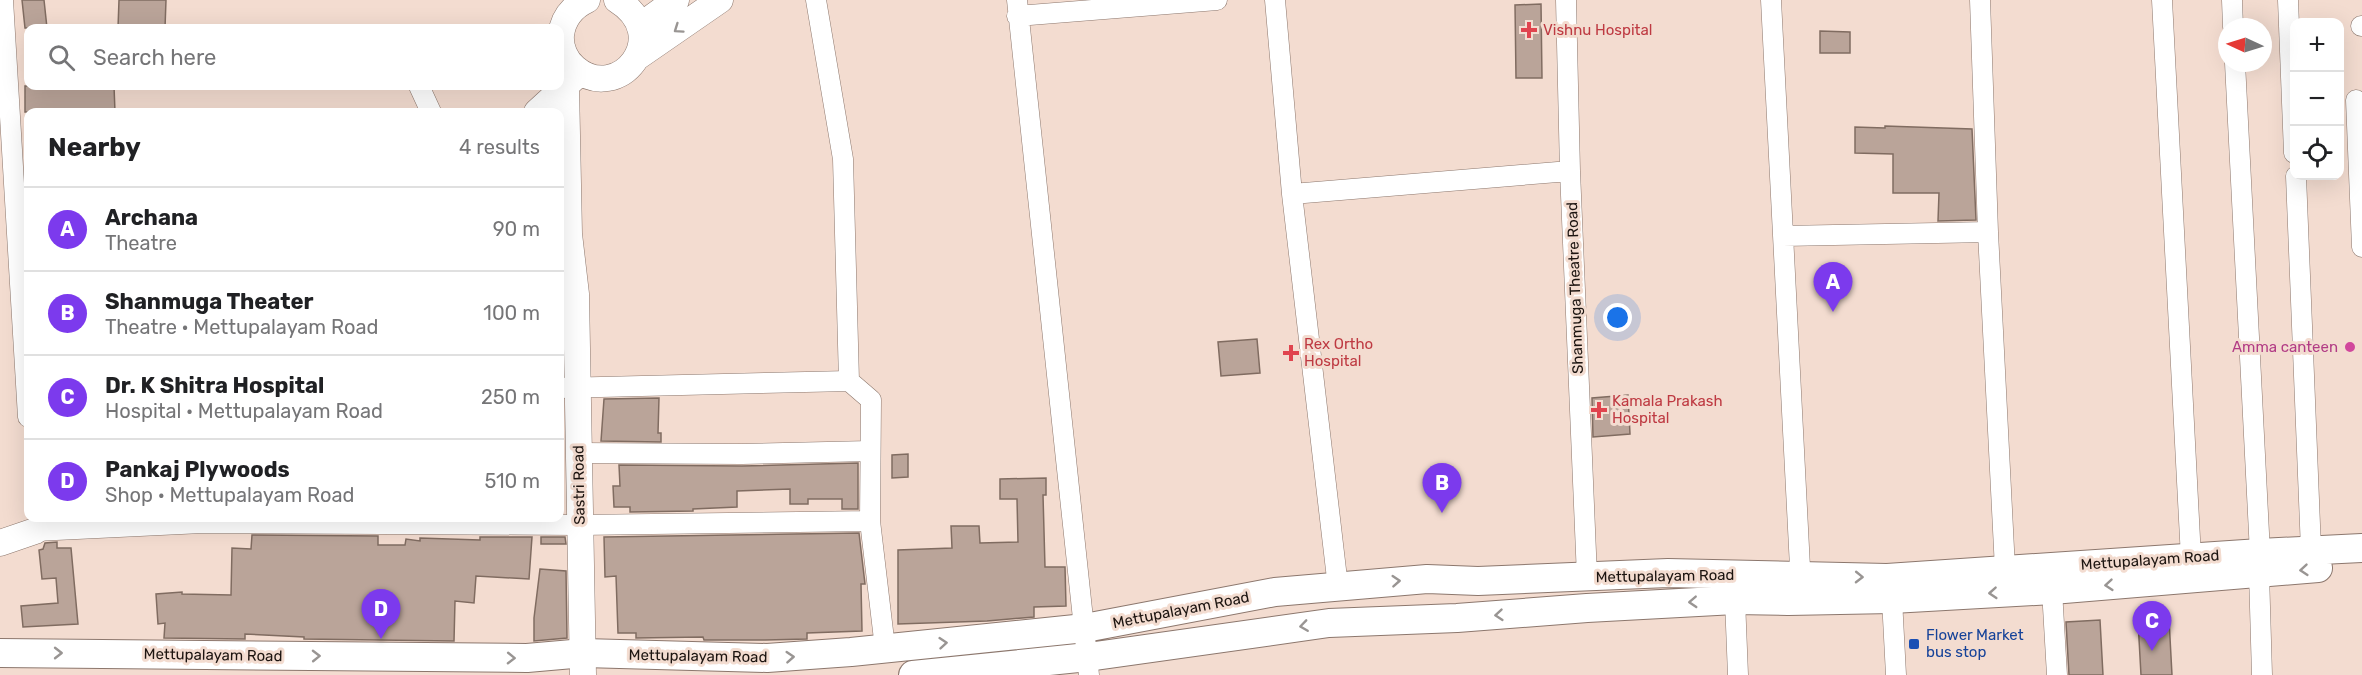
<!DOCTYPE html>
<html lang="en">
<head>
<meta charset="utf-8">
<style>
  body { margin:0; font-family:Rubik,sans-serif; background:#f2f2f2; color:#202124 }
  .controls { position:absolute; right:18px; top:18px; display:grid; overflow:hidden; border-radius:12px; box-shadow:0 6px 24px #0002 }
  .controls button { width:54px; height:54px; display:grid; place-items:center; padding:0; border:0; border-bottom:2px solid #e0e0e0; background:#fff; color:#202124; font:30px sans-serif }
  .compass { position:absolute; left:2218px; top:18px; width:54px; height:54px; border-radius:50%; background:#fff; box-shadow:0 6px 24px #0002; rotate:274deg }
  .you { position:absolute; left:1618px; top:318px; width:21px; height:21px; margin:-15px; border:4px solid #fff; border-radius:50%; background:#1a73e8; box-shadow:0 0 0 9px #1a73e833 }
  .badge { display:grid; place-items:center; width:39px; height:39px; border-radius:50%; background:#7c3aed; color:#fff; font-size:20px; font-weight:700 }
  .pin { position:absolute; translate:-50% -50px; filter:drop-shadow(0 2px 3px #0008) }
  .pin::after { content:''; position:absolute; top:32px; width:21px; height:18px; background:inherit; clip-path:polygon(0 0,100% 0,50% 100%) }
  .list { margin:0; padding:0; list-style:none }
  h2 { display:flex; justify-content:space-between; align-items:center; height:78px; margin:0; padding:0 24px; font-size:26px }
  h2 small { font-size:20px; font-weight:400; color:#757577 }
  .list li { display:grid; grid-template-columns:39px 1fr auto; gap:18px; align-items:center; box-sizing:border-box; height:84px; padding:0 24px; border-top:2px solid #e0e0e0 }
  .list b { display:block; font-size:22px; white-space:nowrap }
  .list p { margin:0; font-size:20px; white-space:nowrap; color:#757577 }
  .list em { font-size:20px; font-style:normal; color:#757577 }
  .icon { flex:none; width:33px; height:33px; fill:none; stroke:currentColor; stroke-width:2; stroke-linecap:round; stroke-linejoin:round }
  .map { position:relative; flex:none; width:2362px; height:675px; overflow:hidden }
  .search { position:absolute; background:#fff; box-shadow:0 6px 24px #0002; left:24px; top:24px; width:540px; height:66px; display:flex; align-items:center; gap:15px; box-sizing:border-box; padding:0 21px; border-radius:12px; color:#757577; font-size:22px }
  .panel { position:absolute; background:#fff; box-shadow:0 6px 24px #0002; left:24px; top:108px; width:540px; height:414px; border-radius:12px }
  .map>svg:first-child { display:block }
</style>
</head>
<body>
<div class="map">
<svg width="2362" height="675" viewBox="0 0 2362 675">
  <rect width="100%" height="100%" fill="#f3dcd0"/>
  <path fill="#baa499" stroke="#806c61" stroke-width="1.5" d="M22 0H44L47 28H25Z
    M119 0H166L165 28H118Z
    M1541 4 1542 78H1516L1515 5Z
    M1820 31 1850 32V53H1820Z
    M25 86H114L115 112H25Z
    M1885 126 1972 129 1976 220 1938 221 1939 193H1893V154L1855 153V127L1885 128Z
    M1257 339 1260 373 1221 376 1218 342Z
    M1628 395 1630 434 1593 437 1592 398Z
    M659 398 658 433H661V442L601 441 604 399Z
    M908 454V477L892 478V455Z
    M858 463V509H842V499H808V504H790V489L737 491V507L693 509V511L630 512V507H614L613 486H620L619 465 742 466Z
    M1046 478V495H1043L1045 567H1065L1066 606 1034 607V617L987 621 898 624V550L952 548 951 526H979L980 543 1018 542 1017 499H1000V479Z
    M859 533 865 584H861L862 631 807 633V639L765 640H704L703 637 636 638V633H618L616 576 605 577 604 537Z
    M252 535 378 536V545H405L406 539 420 541V538L480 540V537H532L529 579 476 576 474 603 455 601 454 641 304 639V637L245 634V639L164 638 165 623 158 624 156 594 182 592V594L231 595 232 548 251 549Z
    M541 537H565L566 544H541Z
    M57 542V548H71L78 624 23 627 21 606 58 603 56 578 42 579 39 550 43 549 45 543Z
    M540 569 566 571 567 638 534 641V618Z
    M2169 619 2172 675H2141L2138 621Z
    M2100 620 2103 675H2069L2066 622Z"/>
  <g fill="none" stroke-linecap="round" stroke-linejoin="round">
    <defs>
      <path id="minor" d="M3 0 28 417
        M816 0 843 159 849 381 871 400 870 521 885 648
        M1017 0 1089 675
        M1275 0 1292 194 1338 587
        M1566 0 1570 171 1587 577
        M1771 0 1801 587
        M1980 0 1988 232 2005 569
        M2162 0 2191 558
        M2232 0 2233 27
        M2288 0 2294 153
        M1017 16 1217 0
        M2361 26H2362
        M2235 63 2260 553
        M419 86 431 112
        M2356 100 2362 247
        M2296 176 2311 550
        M1292 194 1570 171
        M1783 236 1988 232
        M560 388 849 381
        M578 453 742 454 870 451
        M35 528V531L202 523 579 525 870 521
        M2259 573 2262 675
        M2052 590 2057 675
        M1892 599 1896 675
        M1735 600 1738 675"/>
      <path id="major" d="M587 0C572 7 563 19 561 35 560 48 566 61 575 68 618 105 675 36 617 0
        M640 26 676 0
        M636 58 720 0
        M566 86 569 234 576 294 583 675
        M537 112 574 78
        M0 543 35 531 54 518"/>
      <path id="highway" d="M0 653 527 658 584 653 767 658 851 652 1085 628 1275 592 1427 579 1478 581 1668 573 1887 578 2260 553 2362 548
        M913 675 1088 657 1329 623 1457 618 1587 608 1735 600 1788 601 1892 599 2052 590 2318 568"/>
    </defs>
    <use href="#minor" stroke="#8c776d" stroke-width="21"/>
    <use href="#major" stroke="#8c776d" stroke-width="27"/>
    <use href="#highway" stroke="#8c776d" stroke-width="30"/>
    <use href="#minor" stroke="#fff" stroke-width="20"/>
    <use href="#major" stroke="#fff" stroke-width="26"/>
    <use href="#highway" stroke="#fff" stroke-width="28"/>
  </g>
  <defs><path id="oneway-chevron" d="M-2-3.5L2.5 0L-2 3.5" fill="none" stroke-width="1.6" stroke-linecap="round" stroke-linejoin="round" transform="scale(1.5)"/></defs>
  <g stroke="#999593">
    <use href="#oneway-chevron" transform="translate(678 29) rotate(145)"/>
    <use href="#oneway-chevron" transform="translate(2304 570) rotate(175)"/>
    <use href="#oneway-chevron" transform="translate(1859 577) rotate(1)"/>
    <use href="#oneway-chevron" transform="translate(1396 581) rotate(-4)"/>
    <use href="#oneway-chevron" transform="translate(2109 585) rotate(175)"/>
    <use href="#oneway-chevron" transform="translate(1993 593) rotate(176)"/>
    <use href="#oneway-chevron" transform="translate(1693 602) rotate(177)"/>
    <use href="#oneway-chevron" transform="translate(1499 615) rotate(175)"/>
    <use href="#oneway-chevron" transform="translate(1304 626) rotate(172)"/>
    <use href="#oneway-chevron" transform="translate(943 643) rotate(-5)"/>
    <use href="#oneway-chevron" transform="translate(58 653)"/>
    <use href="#oneway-chevron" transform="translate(316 656) rotate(-1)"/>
    <use href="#oneway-chevron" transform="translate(790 657) rotate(-4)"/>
    <use href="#oneway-chevron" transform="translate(511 658) rotate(1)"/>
  </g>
  <g fill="#e0444e" stroke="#f3dcd0" stroke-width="2">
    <path d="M1526 21h6v6h6v6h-6v6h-6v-6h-6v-6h6z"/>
    <path d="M1288 344h6v6h6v6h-6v6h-6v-6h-6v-6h6z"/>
    <path d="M1596 401h6v6h6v6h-6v6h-6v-6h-6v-6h6z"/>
  </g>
  <circle fill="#d1479c" stroke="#f3dcd0" stroke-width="2" cx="2350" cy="347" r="6"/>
  <rect fill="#1a4fb4" stroke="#f3dcd0" stroke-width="2" x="1908" y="638" width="12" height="12" rx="3"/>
  <g text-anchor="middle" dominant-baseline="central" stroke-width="6" stroke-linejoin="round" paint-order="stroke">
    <g font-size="15" fill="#be3a42" stroke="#f3dcd0" text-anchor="start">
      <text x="1543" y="30">Vishnu Hospital</text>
      <text x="1304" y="344">Rex Ortho<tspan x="1304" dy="17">Hospital</tspan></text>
      <text x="1612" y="401">Kamala Prakash<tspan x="1612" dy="17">Hospital</tspan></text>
    </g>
    <g font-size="15" fill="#1c1410" stroke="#f3dcd0">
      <text transform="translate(1575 288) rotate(-92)">Shanmuga Theatre Road</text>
      <text transform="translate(579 485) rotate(-91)">Sastri Road</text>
      <text transform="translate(2150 560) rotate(-4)">Mettupalayam Road</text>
      <text transform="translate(1665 576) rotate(-1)">Mettupalayam Road</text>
      <text transform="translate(1181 610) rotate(-11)">Mettupalayam Road</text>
      <text transform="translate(213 655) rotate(1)">Mettupalayam Road</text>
      <text transform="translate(698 656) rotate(1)">Mettupalayam Road</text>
    </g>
    <g font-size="15" fill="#b23c85" stroke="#f3dcd0" text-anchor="end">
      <text x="2338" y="347">Amma canteen</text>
    </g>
    <g font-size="15" fill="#164399" stroke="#f3dcd0" text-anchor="start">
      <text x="1926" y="635">Flower Market<tspan x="1926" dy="17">bus stop</tspan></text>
    </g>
  </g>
</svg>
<div class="controls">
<button>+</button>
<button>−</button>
<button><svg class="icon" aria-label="locate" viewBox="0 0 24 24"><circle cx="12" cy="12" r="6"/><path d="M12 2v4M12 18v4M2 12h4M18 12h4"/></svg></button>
</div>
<svg class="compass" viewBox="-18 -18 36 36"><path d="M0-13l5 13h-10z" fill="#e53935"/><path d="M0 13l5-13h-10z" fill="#757577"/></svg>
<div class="you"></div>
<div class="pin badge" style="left:1833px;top:312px">A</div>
<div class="pin badge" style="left:1442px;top:513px">B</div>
<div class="pin badge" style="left:2152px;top:651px">C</div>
<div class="pin badge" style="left:381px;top:639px">D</div>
<div class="search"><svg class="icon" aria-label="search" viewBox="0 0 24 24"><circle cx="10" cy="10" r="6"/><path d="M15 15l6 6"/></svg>Search here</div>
<section class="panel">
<h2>Nearby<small>4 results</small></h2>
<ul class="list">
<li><span class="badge">A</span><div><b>Archana</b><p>Theatre</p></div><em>90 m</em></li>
<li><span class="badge">B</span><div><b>Shanmuga Theater</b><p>Theatre · Mettupalayam Road</p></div><em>100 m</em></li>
<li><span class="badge">C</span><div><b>Dr. K Shitra Hospital</b><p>Hospital · Mettupalayam Road</p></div><em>250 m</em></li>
<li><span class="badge">D</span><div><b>Pankaj Plywoods</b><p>Shop · Mettupalayam Road</p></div><em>510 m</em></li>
</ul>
</section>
</div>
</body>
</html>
